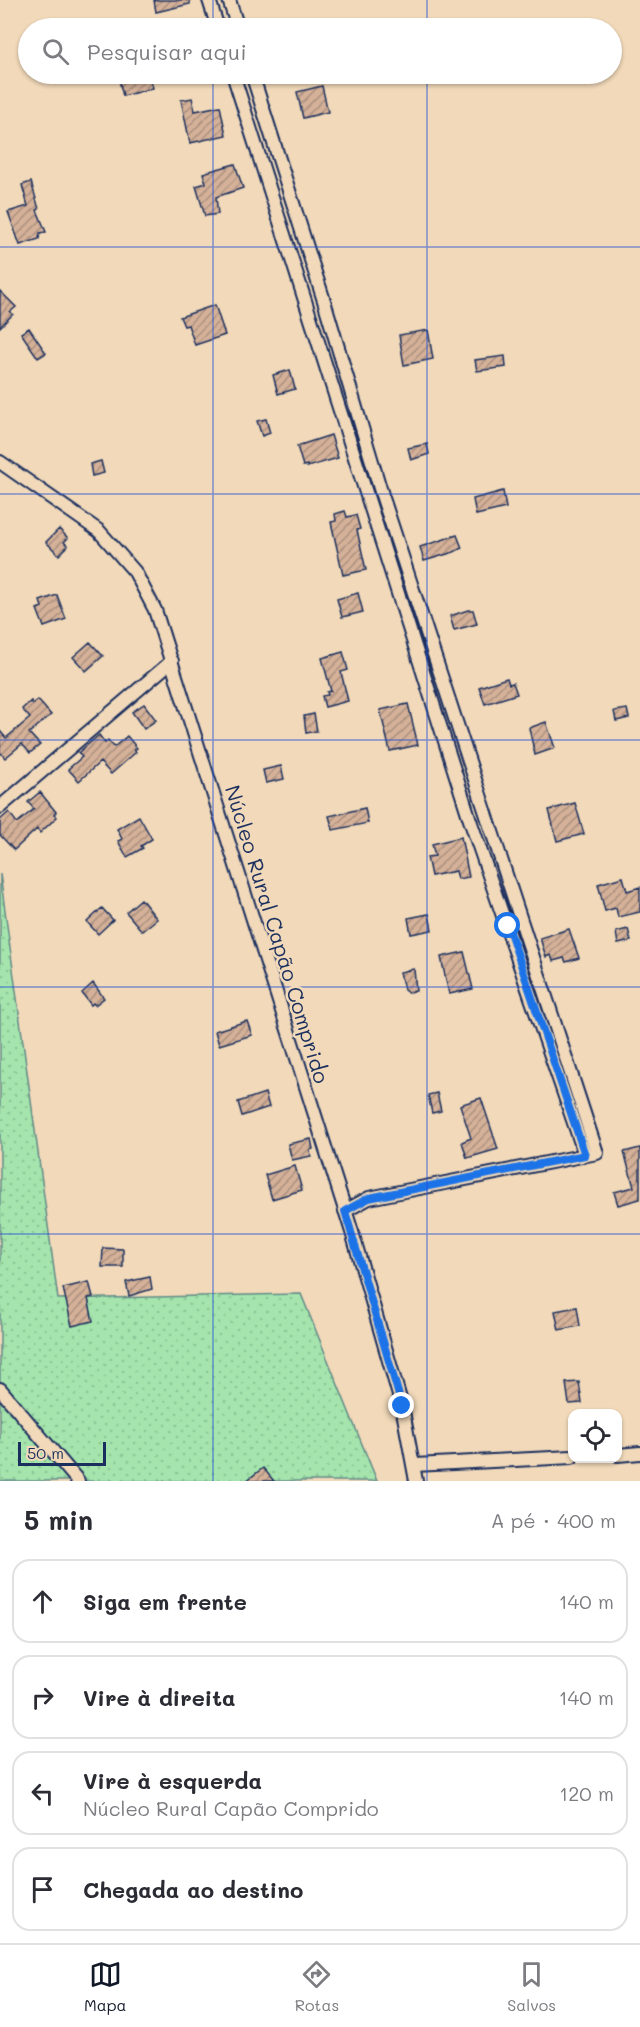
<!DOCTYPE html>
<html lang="pt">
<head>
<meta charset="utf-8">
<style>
  body { margin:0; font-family:Mali,sans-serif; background:#f2f2f3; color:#2b2b33 }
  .controls { position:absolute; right:18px; bottom:18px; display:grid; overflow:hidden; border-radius:12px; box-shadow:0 2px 4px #0004 }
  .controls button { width:54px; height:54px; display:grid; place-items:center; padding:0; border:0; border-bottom:2px solid #e1e1e2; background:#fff; color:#2b2b33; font:30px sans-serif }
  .scale { position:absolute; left:18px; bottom:15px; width:88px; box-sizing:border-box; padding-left:6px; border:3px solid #1b2f5e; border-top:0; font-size:16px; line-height:21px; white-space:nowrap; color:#1b2f5e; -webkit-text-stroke:4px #f1d9b9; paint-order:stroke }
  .stop { position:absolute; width:18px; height:18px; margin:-14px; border:4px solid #1a73e8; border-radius:50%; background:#fff }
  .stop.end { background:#1a73e8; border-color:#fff; box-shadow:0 2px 6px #0008 }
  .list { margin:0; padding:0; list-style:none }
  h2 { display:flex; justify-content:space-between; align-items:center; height:78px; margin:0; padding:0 24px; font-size:26px }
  h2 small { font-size:20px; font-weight:400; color:#7c7c81 }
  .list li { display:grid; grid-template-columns:39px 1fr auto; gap:18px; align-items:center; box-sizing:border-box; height:84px; margin:0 12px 12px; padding:0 12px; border:2px solid #e1e1e2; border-radius:18px }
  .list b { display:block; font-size:22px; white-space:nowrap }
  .list p { margin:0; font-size:20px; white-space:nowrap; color:#7c7c81 }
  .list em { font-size:20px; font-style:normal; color:#7c7c81 }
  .icon { flex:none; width:33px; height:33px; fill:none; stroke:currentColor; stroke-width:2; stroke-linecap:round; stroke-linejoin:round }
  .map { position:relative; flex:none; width:640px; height:1481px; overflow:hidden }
  .search { position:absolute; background:#fff; box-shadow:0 2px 4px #0004; left:18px; right:18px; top:18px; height:66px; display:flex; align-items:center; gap:15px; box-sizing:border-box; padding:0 21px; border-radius:33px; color:#7c7c81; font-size:22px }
  .sheet { height:462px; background:#fff }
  nav { display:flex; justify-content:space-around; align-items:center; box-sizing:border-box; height:84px; border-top:2px solid #e1e1e2; background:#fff; font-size:16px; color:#7c7c81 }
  nav a { display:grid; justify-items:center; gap:3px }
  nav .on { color:#111827 }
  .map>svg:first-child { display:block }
</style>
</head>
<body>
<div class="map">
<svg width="640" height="1481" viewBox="0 0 640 1481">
  <defs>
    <pattern id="green-dots" width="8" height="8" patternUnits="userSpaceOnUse" patternTransform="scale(1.5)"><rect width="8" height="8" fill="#a5e5ad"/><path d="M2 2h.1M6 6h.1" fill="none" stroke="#8dc597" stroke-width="1.8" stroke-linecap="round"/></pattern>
    <pattern id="building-hatch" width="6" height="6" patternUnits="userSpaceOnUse" patternTransform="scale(1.5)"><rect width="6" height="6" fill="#d4b198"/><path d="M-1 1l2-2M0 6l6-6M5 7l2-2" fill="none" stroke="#ab907f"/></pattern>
  </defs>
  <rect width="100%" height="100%" fill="#f1d9b9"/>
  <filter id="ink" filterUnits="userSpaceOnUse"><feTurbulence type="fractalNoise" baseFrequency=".0167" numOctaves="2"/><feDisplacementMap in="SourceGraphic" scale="12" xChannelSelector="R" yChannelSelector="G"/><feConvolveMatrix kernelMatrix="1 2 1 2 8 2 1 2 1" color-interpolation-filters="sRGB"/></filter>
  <g filter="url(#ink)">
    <path fill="url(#green-dots)" stroke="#608a86" stroke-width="1.5" d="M0 874 58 1299 301 1294 377 1481H0Z"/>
    <path fill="url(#building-hatch)" stroke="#1b2f5e" stroke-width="1.5" d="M154 0H190V4L156 12Z
      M128 74H149L153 88 123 96 118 76Z
      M322 86 328 112 303 118 297 92Z
      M192 98 195 111 220 106 226 135 190 143 181 100Z
      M235 164 243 188 216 197 218 214 205 216 196 186 206 183 203 173Z
      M31 182 39 209 37 210 46 232 40 233 39 239 20 245 8 212 28 206 22 185Z
      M0 291 16 307 10 312 13 314 0 327Z
      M215 305 225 335 195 345 188 325 184 326 180 317Z
      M29 328 46 353 38 358 21 333Z
      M428 330 433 359 404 365 399 335Z
      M505 356 506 367 477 371 475 360Z
      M290 370 295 389 278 394 273 375Z
      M266 419 270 433 262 436 257 421Z
      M331 435 338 458 307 467V465L303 466 297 446Z
      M427 444 429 454 411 460 408 448Z
      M101 461 104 473 92 476 90 464Z
      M503 491 506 508 476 515 473 499Z
      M345 511 347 517 356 515 360 529 357 530 366 570 343 575 331 522 336 521 335 514Z
      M59 529 68 538 64 542 68 546 59 555 46 542Z
      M457 535 462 548 454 552 424 561 420 547Z
      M358 593 363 612 342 617 337 599Z
      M57 595 66 619 44 627 37 609 42 607 40 601Z
      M468 610H473L477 624 454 630 450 616Z
      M90 642 103 656 86 671 73 657Z
      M343 652 348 670 341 672 348 701 325 707 322 696 328 695 327 692 331 691 322 658Z
      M507 678 509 684 513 683 517 694 485 704 479 687Z
      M38 700 51 715 29 733 40 745 30 753 22 744 5 758 0 752V731L6 738 30 718 22 709 31 701 33 704Z
      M144 704 156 720 144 729 132 712Z
      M408 704 418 745 390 751 380 710Z
      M627 709 629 718 616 721 614 711Z
      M314 714 317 731 306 733 304 716Z
      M546 722 555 748 535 755 529 728Z
      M99 735 105 743 108 740 114 747 127 736 137 748 134 750 136 752 111 774 100 762 79 781 68 769 82 757 78 753Z
      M281 766 284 779 266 783 263 770Z
      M40 792 56 812 54 814 57 817 40 833 37 829 14 850 0 835V820L9 812 17 823 34 809 28 802Z
      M575 803 584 834 557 841 549 810Z
      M365 808 368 823 333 830 329 816Z
      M139 816 152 839 141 846 143 848 127 857 118 841 122 839 117 829Z
      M461 837 469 877 458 879 456 871 431 876 427 857 435 856 432 844Z
      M623 877 627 891 640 887V912L618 917 616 908 605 911 598 884Z
      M141 899 157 919 142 931 126 912Z
      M102 908 113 920 98 934 87 922Z
      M429 914 432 930 411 934 408 918Z
      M569 929 579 958 566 962 564 958 553 961 551 955 546 957 540 938Z
      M628 929 631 941 618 944 616 932Z
      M464 952 473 989 449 994 441 957Z
      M414 969 416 991 408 993 404 990 400 972Z
      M93 983 104 998 95 1005 93 1003 91 1005 82 993Z
      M247 1021 252 1035 219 1045 215 1031Z
      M265 1093 269 1107 242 1116 238 1102Z
      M437 1093 441 1111 432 1113 428 1095Z
      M481 1098 498 1149 467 1158 462 1142 471 1138 460 1105Z
      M311 1139 313 1149 310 1150 311 1156 292 1160 288 1144Z
      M640 1148V1199L618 1205 614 1192 634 1187 624 1152Z
      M295 1166 302 1190 272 1199 265 1175Z
      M103 1248 123 1249V1267H102Z
      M150 1277 152 1289 129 1296 126 1282Z
      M89 1282 93 1297 88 1298 93 1321 72 1326 63 1288Z
      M577 1307 580 1326 559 1330 555 1311Z
      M579 1382 582 1403 569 1404 566 1383Z
      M263 1468 274 1481H246Z"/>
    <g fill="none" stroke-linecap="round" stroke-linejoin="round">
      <defs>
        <path id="minor" d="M209 0 218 28
          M229 0 238 28
          M233 74 470 820 585 1155
          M252 74 325 304 382 495 597 1153 369 1198 345 1211
          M0 462 99 531 135 572 155 610 352 1232 402 1406 416 1481
          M0 807 172 661
          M0 1389 78 1481
          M618 1455 640 1453
          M415 1465 572 1457"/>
      </defs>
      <use href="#minor" stroke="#1b2f5e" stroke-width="16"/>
      <use href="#minor" stroke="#f1d9b9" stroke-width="12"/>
    </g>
  </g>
  <g fill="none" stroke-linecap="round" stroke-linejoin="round" filter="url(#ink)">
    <path stroke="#1a73e8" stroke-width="8" d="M402 1406 345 1211 369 1198 585 1155 508 926"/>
  </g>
  <path fill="none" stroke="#1d4ed8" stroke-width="1.5" stroke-opacity="0.55" d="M213 0V28M427 0V28M213 74V1481M427 74V1481M0 247H640M0 494H640M0 740H640M0 987H640M0 1234H640"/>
  <g text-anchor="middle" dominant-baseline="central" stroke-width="5" stroke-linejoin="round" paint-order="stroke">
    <g font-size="21" fill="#1b2f5e" stroke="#f1d9b9">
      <text transform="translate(278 934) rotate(73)">Núcleo Rural Capão Comprido</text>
    </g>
  </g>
</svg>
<div class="controls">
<button><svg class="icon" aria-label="locate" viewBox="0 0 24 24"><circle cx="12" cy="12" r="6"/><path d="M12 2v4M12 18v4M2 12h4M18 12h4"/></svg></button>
</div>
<div class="scale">50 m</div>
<div class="stop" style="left:508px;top:926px"></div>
<div class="stop end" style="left:402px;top:1406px"></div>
<div class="search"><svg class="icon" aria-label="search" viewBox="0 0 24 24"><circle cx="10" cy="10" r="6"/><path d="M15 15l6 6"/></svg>Pesquisar aqui</div>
</div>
<section class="sheet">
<h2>5 min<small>A pé · 400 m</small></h2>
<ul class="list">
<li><svg class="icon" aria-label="ahead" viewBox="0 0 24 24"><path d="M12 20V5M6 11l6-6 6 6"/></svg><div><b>Siga em frente</b></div><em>140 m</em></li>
<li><svg class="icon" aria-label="right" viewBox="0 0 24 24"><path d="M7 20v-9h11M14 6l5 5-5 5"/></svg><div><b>Vire à direita</b></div><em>140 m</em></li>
<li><svg class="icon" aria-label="left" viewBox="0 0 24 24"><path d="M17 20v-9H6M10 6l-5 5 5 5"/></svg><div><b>Vire à esquerda</b><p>Núcleo Rural Capão Comprido</p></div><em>120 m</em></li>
<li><svg class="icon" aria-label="arrive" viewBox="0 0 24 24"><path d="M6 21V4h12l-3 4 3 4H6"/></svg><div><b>Chegada ao destino</b></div></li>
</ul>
</section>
<nav>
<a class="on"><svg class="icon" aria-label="map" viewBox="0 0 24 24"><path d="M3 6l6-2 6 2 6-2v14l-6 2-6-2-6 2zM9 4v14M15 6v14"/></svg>Mapa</a>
<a><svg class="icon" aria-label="directions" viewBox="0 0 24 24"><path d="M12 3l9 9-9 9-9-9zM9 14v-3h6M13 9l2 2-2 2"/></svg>Rotas</a>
<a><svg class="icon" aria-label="saved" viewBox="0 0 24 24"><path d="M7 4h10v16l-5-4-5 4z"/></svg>Salvos</a>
</nav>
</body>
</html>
